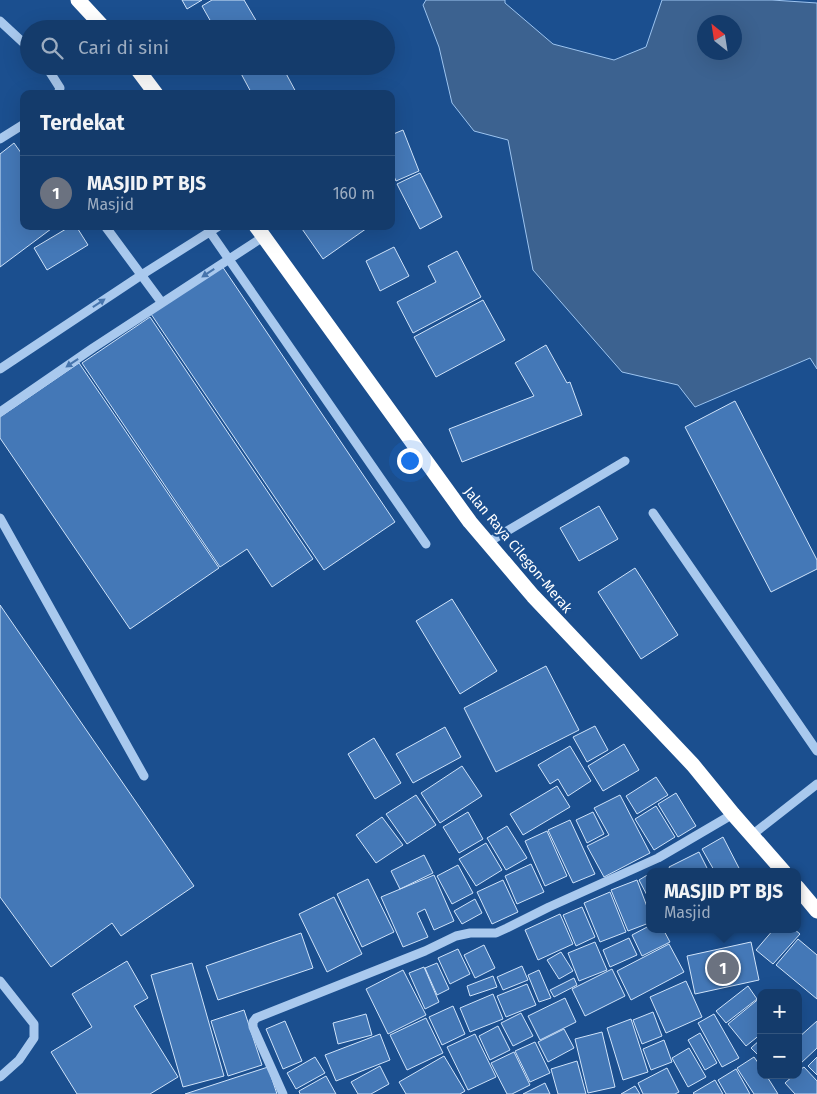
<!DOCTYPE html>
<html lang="id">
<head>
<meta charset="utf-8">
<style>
  body { margin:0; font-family:"Fira Sans",sans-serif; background:#214673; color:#f1f3f6 }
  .controls { position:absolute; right:15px; bottom:15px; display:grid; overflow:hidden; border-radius:10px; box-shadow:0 5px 20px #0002 }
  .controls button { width:45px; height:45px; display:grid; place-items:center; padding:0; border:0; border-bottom:1px solid #33557e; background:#143b6b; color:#f1f3f6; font:25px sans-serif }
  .compass { position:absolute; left:697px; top:15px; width:45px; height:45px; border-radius:50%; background:#143b6b; box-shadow:0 5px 20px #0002; rotate:330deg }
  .you { position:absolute; left:409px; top:460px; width:18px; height:18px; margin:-12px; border:4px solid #fff; border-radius:50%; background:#1a73e8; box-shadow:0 0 0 8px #1a73e833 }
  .badge { display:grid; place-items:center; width:32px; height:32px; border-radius:50%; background:#e69b98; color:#fff; font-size:16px; font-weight:700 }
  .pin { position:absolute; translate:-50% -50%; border:2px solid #fff; box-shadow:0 1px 5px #0006 }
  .popup { position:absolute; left:646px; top:868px; width:155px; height:65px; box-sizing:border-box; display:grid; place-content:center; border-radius:10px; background:#143b6b; filter:drop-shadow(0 1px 4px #0005); font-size:16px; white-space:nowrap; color:#9dadc1 }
  .popup b { font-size:19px; color:#f1f3f6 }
  .popup::after { content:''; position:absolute; left:50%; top:100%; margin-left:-10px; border:10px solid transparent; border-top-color:#143b6b }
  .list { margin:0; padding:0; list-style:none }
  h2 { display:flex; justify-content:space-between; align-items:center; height:65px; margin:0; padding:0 20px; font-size:21px }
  h2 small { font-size:16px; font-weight:400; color:#9dadc1 }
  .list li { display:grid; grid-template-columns:32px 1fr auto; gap:15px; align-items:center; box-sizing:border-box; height:75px; padding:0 20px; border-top:1px solid #33557e }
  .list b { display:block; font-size:19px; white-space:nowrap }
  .list p { margin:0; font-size:16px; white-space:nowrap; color:#9dadc1 }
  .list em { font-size:16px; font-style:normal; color:#9dadc1 }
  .icon { flex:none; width:28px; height:28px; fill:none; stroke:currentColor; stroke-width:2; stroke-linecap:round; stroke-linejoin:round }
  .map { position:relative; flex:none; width:817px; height:1094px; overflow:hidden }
  .search { position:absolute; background:#143b6b; box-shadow:0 5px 20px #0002; left:20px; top:20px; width:375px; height:55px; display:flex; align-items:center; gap:12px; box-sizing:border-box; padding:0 18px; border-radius:28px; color:#9dadc1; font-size:19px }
  .panel { position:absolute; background:#143b6b; box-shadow:0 5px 20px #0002; left:20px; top:90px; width:375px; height:140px; border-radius:10px }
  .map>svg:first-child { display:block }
</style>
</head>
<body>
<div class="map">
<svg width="817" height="1094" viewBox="0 0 817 1094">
  <rect width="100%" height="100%" fill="#1b4f8f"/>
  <path fill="#3c6290" stroke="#9cc4f0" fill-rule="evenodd" d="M426 0H505V3L553 44 614 60 646 47 662 0H772L817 3V369L810 358 695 407 678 385 622 372 533 270 508 140 474 131 452 103 439 47 423 5ZM704 22H734V52H704Z"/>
  <path fill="#4478b7" stroke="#cfe3fa" d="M182 0H202L187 9Z
    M212 0H244L261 29H215L202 6Z
    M237 66H282L297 94H252Z
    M403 130 419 171 396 181 391 169V135Z
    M14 143 24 157V226H55L0 267V154Z
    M420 173 442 217 420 229 397 184Z
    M71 226H76L88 245 47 270 34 248Z
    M300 226H370L323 259Z
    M394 247 409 276 380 291 366 261Z
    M457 251 481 297 413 333 397 302 436 282 428 266Z
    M222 266 395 522 324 570 151 314Z
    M483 300 505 340 436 377 414 337Z
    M150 317 313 559 272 587 247 549 220 567 82 363Z
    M546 345 567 383 570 382 582 415 462 462 449 429 534 396 515 363Z
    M79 363 219 568 130 629 0 438V417Z
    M735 401 817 560V569L771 592 685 427Z
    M599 506 618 539 579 561 560 528Z
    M635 568 678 635 641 659 598 592Z
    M452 599 497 671 460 694 416 621Z
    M0 605 194 886 121 936 112 923 51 967 0 897Z
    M546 666 579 730 496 772 464 708Z
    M595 726 608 750 587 762 573 737Z
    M445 727 461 757 413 783 396 754Z
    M374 738 401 783 375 799 348 754Z
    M624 744 639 770 603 791 588 766Z
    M570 746 591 781 568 796 558 779 550 784 538 765Z
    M462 766 482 796 440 823 421 793Z
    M656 777 668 795 637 814 626 796Z
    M557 786 570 807 523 835 510 814Z
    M676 793 696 826 678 837 658 804Z
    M416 795 436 825 407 844 386 814Z
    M620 795 650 853 604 877 587 846 609 835 594 808Z
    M656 806 675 837 654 850 635 819Z
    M468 812 483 839 459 853 443 827Z
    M593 812 604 834 587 843 576 820Z
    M382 817 403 845 376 863 356 835Z
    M570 820 595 874 573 883 548 830Z
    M507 826 527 858 506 870 487 838Z
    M547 831 567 876 545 886 525 841Z
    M723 837 741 872H715L702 849Z
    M486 843 502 870 476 886 459 859Z
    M699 852 709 872H671L669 867Z
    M424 855 433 873 400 889 391 871Z
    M531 864 544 892 517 904 505 876Z
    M458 865 473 893 452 904 437 876Z
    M649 874V899L639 880Z
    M434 875 454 921 434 930 425 909 417 913 428 937 403 947 381 897Z
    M368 879 394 932 362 947 337 894Z
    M503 880 518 912 492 924 477 892Z
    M637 880 649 912V923L628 931 611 890Z
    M610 892 626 932 600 942 584 903Z
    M334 897 362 954 327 972 299 914Z
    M475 899 482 913 462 924 454 911Z
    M582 907 595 937 576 946 563 915Z
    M560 914 573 944 538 960 525 930Z
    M649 926V929H663L670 942 642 956 632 935Z
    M774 929H794L800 934 773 964 756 950Z
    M301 933 313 968 218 1000 206 966Z
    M629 938 637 955 610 967 603 950Z
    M798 939 817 955V999L776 965Z
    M595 942 607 970 579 981 568 953Z
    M751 942 759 980 695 994 687 956Z
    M669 944 684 972 631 1000 617 971Z
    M484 945 495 968 475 978 464 955Z
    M458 949 470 974 450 984 438 958Z
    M561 952 573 971 559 979 547 960Z
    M127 961 148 998 134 1006 178 1077 150 1094H77L51 1052 92 1027 72 994Z
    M192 963 224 1076 183 1087 151 975Z
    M437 963 449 989 437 995 425 968Z
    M522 966 528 980 503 990 497 977Z
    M424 967 439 1002 425 1009 409 973Z
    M612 969 625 996 585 1016 572 989Z
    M403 970 426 1015 388 1034 366 989Z
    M539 970 551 998 539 1002 528 975Z
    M493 976 497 987 470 996 467 986Z
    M574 978 577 985 554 997 550 990Z
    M686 981 702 1017 666 1033 650 997Z
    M527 984 536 1005 506 1017 497 996Z
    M748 986 757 999 726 1023 716 1011Z
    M493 994 503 1019 470 1032 460 1008Z
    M761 997V1034L746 1046 728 1024Z
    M565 998 576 1022 540 1040 528 1016Z
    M453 1006 465 1034 442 1045 429 1017Z
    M244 1010 262 1065 228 1076 211 1021Z
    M653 1012 662 1036 642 1044 633 1020Z
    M521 1013 533 1036 513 1046 501 1023Z
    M366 1014 372 1035 338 1044 333 1023Z
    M714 1014 739 1058 722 1067 698 1023Z
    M426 1018 443 1053 407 1070 390 1035Z
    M631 1019 648 1072 623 1080 607 1028Z
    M285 1021 302 1061 283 1069 266 1029Z
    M817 1021V1048L800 1064 798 1062V1038Z
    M498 1026 510 1050 490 1060 479 1036Z
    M564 1029 574 1048 548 1062 538 1042Z
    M602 1032 615 1087 588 1093 575 1039Z
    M700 1033 717 1063 705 1070 688 1040Z
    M380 1034 390 1060 336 1081 325 1055Z
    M475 1034 496 1077 468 1090 447 1047Z
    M761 1039V1058L751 1048Z
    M664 1040 672 1062 651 1070 643 1049Z
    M535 1042 550 1073 530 1082 515 1051Z
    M689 1048 706 1077 688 1087 672 1058Z
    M514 1052 530 1085 512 1094H507L491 1063Z
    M444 1056 465 1091 460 1094H406L399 1082Z
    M315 1057 325 1073 296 1089 287 1073Z
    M754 1057 761 1067V1075H766L778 1094H754L737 1068Z
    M817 1057V1075L808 1066Z
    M577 1061 586 1094H558L551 1069Z
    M380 1066 389 1084 371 1094H358L351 1082Z
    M268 1067 277 1094H185Z
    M804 1067 817 1081V1094H795L785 1083 794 1075H798V1071Z
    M667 1068 679 1092 675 1094H643L638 1083Z
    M736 1069 750 1094H726L718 1080Z
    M326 1076 336 1094H300L299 1091Z
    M715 1080 723 1094H694L693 1093Z
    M545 1083 550 1094H523Z
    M635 1086 640 1094H621Z"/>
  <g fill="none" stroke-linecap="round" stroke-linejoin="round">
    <path stroke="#a9c9ee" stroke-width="9" d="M0 21 29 48
      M46 66 60 88 58 94
      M0 139 24 124
      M105 226 162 303
      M210 232 426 544
      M0 369 143 274 219 226
      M0 412 93 348 263 237
      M653 513 817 751
      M0 518 144 776
      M487 543 625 461
      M752 835 817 784
      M0 981 34 1024V1038L19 1060 0 1077
      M283 1094 253 1027V1022L256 1018 425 951 456 936 470 933H496L507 928 549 907 658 858 733 814"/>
    <path stroke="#fff" stroke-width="15" d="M78 0 105 29
      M135 66 156 94
      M256 226 470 522 533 596 693 765 733 814 784 872
      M797 887 817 911"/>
  </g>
  <defs><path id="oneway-solid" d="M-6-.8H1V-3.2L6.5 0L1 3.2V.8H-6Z" transform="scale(1.25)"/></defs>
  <g fill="#4674ac">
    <use href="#oneway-solid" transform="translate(208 273) rotate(147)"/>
    <use href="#oneway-solid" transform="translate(99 303) rotate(-34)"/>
    <use href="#oneway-solid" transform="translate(72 363) rotate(146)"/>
  </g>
  <g text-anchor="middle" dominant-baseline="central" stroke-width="4.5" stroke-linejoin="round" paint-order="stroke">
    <g font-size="14" fill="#fff" stroke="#1b4f8f">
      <text transform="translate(518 550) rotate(50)">Jalan Raya Cilegon-Merak</text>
    </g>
  </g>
</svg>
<div class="controls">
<button>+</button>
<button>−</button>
</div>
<svg class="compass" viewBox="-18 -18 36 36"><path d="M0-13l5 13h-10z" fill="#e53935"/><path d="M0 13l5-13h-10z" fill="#9dadc1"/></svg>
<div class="you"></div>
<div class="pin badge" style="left:723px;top:968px;background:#6b7280">1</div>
<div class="popup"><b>MASJID PT BJS</b>Masjid</div>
<div class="search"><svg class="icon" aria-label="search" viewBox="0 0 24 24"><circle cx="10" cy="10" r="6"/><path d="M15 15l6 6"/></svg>Cari di sini</div>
<section class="panel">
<h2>Terdekat<small></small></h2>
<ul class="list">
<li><span class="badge" style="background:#6b7280">1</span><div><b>MASJID PT BJS</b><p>Masjid</p></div><em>160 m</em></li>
</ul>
</section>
</div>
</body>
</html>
